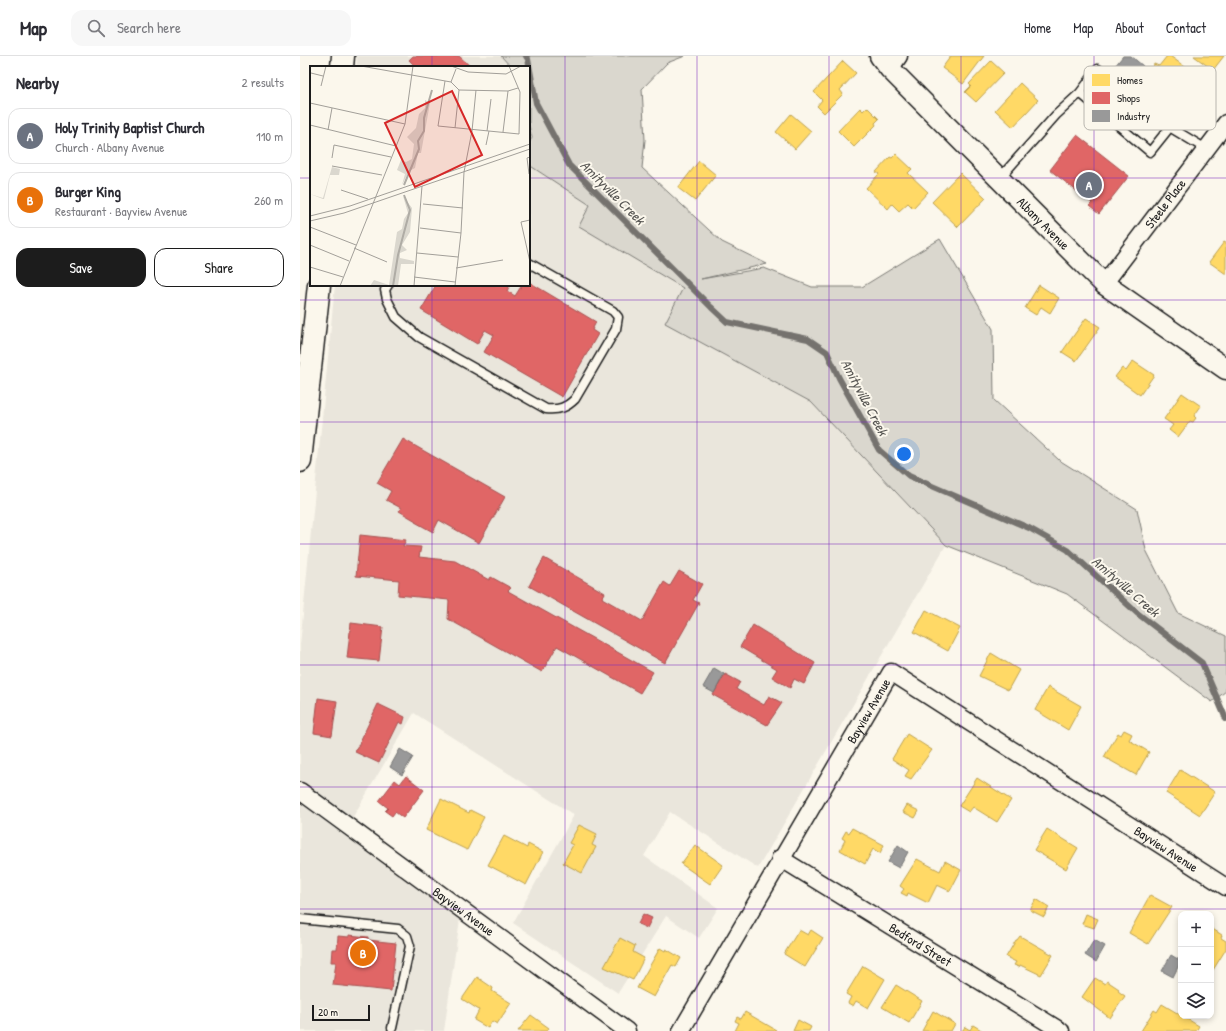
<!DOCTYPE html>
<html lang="en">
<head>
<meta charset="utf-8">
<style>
  body { margin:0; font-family:"Patrick Hand",sans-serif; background:#f7f7f7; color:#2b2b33 }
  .controls { position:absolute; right:12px; bottom:12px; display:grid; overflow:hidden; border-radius:8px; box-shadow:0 2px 6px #0003 }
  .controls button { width:36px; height:36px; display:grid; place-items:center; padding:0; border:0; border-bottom:1px solid #e1e1e2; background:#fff; color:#2b2b33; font:20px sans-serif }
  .scale { position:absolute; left:12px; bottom:10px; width:58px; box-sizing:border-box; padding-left:4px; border:2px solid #1c1c1c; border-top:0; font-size:11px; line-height:14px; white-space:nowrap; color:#1c1c1c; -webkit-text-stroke:3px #fbf7ec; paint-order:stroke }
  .you { position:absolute; left:604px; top:398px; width:14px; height:14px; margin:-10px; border:3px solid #fff; border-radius:50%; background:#1a73e8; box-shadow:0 0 0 6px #1a73e833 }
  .badge { display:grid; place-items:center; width:26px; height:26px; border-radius:50%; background:#1c1c1c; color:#fff; font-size:13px; font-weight:700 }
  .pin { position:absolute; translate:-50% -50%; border:2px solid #fff; box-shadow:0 1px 4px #0006 }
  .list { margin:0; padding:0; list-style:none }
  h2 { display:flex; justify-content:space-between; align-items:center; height:52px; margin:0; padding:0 16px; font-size:17px }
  h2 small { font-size:13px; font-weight:400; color:#7c7c81 }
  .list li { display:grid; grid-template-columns:26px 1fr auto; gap:12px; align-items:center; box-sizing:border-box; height:56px; margin:0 8px 8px; padding:0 8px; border:1px solid #e1e1e2; border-radius:12px }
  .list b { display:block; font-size:15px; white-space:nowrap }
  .list p { margin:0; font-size:13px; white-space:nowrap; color:#7c7c81 }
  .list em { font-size:13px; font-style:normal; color:#7c7c81 }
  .actions { display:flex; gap:8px; padding:12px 16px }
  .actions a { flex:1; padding:9px 0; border:1px solid #1c1c1c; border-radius:12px; text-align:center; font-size:14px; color:#1c1c1c }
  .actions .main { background:#1c1c1c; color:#fff }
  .icon { flex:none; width:22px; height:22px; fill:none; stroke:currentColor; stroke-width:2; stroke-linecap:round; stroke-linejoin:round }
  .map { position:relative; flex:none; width:926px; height:975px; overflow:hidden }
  header { display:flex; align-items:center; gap:24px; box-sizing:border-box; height:56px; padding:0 20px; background:#fff; border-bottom:1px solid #e1e1e2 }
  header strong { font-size:19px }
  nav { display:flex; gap:22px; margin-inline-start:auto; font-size:14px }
  .search { width:280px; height:36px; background:#f7f7f7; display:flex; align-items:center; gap:10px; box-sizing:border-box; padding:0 14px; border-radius:12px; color:#7c7c81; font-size:15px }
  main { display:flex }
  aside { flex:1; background:#fff }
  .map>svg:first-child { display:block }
</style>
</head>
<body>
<header>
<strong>Map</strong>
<div class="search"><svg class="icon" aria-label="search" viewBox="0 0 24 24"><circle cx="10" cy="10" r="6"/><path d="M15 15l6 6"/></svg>Search here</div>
<nav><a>Home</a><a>Map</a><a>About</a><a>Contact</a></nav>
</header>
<main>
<aside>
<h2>Nearby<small>2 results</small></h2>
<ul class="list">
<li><span class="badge" style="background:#6b7280">A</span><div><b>Holy Trinity Baptist Church</b><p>Church · Albany Avenue</p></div><em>110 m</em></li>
<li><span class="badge" style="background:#e8710a">B</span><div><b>Burger King</b><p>Restaurant · Bayview Avenue</p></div><em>260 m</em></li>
</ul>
<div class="actions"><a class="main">Save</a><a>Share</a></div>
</aside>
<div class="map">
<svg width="926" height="975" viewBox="0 0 926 975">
  <rect width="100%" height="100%" fill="#fbf7ec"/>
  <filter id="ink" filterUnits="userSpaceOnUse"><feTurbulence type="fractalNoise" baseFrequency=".025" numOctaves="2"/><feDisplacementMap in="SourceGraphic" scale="8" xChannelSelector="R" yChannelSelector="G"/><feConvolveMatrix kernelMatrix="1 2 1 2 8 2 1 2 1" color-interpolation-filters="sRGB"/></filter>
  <g filter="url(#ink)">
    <path fill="#eae6dc" d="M57 0H201L211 11H56Z
      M229 109 290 149 279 170 384 232 365 267 511 346 646 489 458 812 370 756 344 800 418 852 399 882 366 860 318 937 213 867 274 759 114 657 44 776 160 863 144 975H0V589L35 229H229Z"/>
    <path fill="#dad7ce" stroke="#7b7a75" d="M201 0H385L367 7 342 33 345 84 342 112 422 186 467 208 401 223 464 212 512 231H562L640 183 693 273 694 344 759 404 837 453 846 494 878 557 926 580V635L912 646 767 538 646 489 511 346 365 267 383 232 279 170 290 149 229 109V87L232 82 229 69V11H211Z"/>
    <path fill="#ffd966" stroke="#bba050" d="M651 0H684L663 28 642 12Z
      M867 0H870L903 24 895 36 891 32 880 47 866 37 872 29 852 14 854 8 859 10Z
      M894 0H924L913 14Z
      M543 5 556 17 540 34 543 38 524 57 517 50 522 44 514 36Z
      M691 5 704 17 676 46 665 36 671 30 669 28Z
      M720 27 738 44 713 71 695 54Z
      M567 51 579 63 575 67 576 69 554 91 538 75 560 52 563 55Z
      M491 58 511 75 495 93 476 76Z
      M596 98 612 113 608 117 628 136 613 152 608 147 599 155 592 148 588 153 566 132 579 118 576 116 590 101 592 102Z
      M399 105 416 119 395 145 378 132Z
      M660 117 686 142 658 171 632 146Z
      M924 186 926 187V218L909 206Z
      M739 229 759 242 750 257 741 251 736 259 725 252Z
      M786 262 800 271 776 305 762 296Z
      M833 305 854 319 840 339 815 321 822 312 826 315Z
      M882 337 901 350 894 360 896 362 893 366 890 365 878 381 869 374 873 369 864 363Z
      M626 554 660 572 648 595 614 576Z
      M691 597 719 614 708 634 679 620Z
      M748 631 781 650 768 674 735 654Z
      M824 674 832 678 829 684 849 696 836 719 804 701 818 677 821 679Z
      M607 678 632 694 611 723 605 720 609 714 592 703Z
      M880 714 915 736 900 759 866 737Z
      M677 722 711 744 697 766 673 751 669 756 659 750Z
      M141 743 169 757 170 754 184 761 167 794 126 774Z
      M607 749 619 755 615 762 603 756Z
      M279 769 297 778 292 789 296 791 282 817 263 807 273 789 269 787Z
      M552 772 584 789 580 797 573 793 565 808 540 794 545 784 542 782 546 775 549 777Z
      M747 773 778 792 766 813 734 794Z
      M204 780 227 792 228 788 243 796 226 829 188 809Z
      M395 789 423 809 410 828 381 808Z
      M617 803 640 815 645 805 661 814 650 835 637 829 628 847 608 837 607 840 601 837 604 833 600 830Z
      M850 839 872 851 848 888 829 877Z
      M736 843 749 851 744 861 730 854Z
      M786 858 798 863 794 872 782 868Z
      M911 872 922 879 921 882 926 885V893L913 914 911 912Z
      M499 874 508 879 511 874 523 882 505 911 484 898Z
      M720 880 753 899 741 919 720 909 719 911 714 909 716 906 706 901 716 884H717Z
      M320 882 335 890 333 896 344 902 333 924 304 911Z
      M360 892 365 895 366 893 381 902 376 911 372 909 354 941 337 932Z
      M563 910 585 923 568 952 556 945 553 950 548 947 551 941 546 938Z
      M177 921 193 932 192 935 211 947 197 968 192 965 188 972 174 964 179 954 162 943Z
      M795 922 805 928 807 925 819 933 818 935 825 940 810 962 782 941Z
      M596 929 622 945 609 967 582 951Z
      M862 948 899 970 896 975H841L854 954 857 956Z
      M633 955 655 968 651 975H622Z
      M445 956 476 974 475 975H435L439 967 435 965 437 961 441 963Z
      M231 959 249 972 247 975H218Z
      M498 964 511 971 509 975H493Z
      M673 969 683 975H662L665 971 670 974Z"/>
    <path fill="#e06666" stroke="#a55050" d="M113 0H159L171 11H116L109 4Z
      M777 79 829 120 799 158 789 150 792 147 750 114Z
      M229 226 296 266 292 274 298 278 262 341 184 296 194 279 185 274 177 288 121 254 136 229H210L207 235 215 240 222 229H229Z
      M103 383 205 441 179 487 139 464 133 476 115 466 116 465 99 455 101 452 86 444 91 435 77 427Z
      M60 479 106 484 103 490 121 491 119 501 155 505 189 524 191 521 211 532 208 535 353 616 340 637 257 590 242 616 148 563 149 544 98 539 99 524 56 520Z
      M244 502 305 537 302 542 342 565 364 526 370 530 379 515 402 528 393 544 399 547 365 607 229 530Z
      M51 567 83 571 79 605 47 602Z
      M453 569 515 607 504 628 494 623 490 632 472 621 477 613 440 591Z
      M425 618 440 626 436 633 464 649 469 640 482 647 467 669 413 639Z
      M18 642 37 645 32 680 14 677Z
      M78 648 105 661 103 668 99 666 79 707 55 696Z
      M106 720 124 734 103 762 95 756 92 760 85 755 88 752 79 745 95 724 100 728Z
      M343 858 352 862 347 872 338 868Z
      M49 879 68 881V884L96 887 91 935 33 929 36 906H31L32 893H37L38 880 49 881Z"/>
    <path fill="#999" stroke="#747474" d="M823 0H831L843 10 832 25 815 10Z
      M414 612 424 618 414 637 403 631Z
      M100 693 113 701 102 719 90 711Z
      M598 789 608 796 599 812 588 806Z
      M794 884 805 890 796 906 785 899Z
      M871 899 881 905 873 921 862 915Z"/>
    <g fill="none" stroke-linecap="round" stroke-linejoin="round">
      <path stroke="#74726e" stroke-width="6" d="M226 0 228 3 236 47 269 109 411 251 427 266 508 283 527 296 539 322 579 394 609 420 729 472 768 494 837 557 902 607 926 663"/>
      <defs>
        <path id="service" d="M780 37 850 96 870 71
          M699 123 756 59 780 37 798 13 853 61 906 93
          M88 229 85 234 87 243 96 261 119 281 246 353C259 354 266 352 275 343L316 273 318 261 313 255 229 207
          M0 863 98 873 107 880 110 890 92 972"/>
        <g id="minor">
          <path d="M590 13 599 0"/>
          <path id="s1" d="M804 228 926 67"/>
          <path id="s2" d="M0 735 327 975"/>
          <path id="s3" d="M480 802 761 975"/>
          <path id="s4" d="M381 975 591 616 926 831"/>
        </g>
        <g id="tertiary">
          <path id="s5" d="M580 0 590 13 804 228 926 313"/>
        </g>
        <path id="trunk" d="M42 11 43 0
          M0 405 19 229"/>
      </defs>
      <use href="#service" stroke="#1c1c1c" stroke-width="11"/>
      <use href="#minor" stroke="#1c1c1c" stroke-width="19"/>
      <use href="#tertiary" stroke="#1c1c1c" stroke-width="23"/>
      <use href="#trunk" stroke="#1c1c1c" stroke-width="25"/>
      <use href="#service" stroke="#fbf7ec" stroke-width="8"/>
      <use href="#minor" stroke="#fbf7ec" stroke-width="16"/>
      <use href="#tertiary" stroke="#fbf7ec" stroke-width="20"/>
      <use href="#trunk" stroke="#fbf7ec" stroke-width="22"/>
    </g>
  </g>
  <path fill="none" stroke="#7b2cbf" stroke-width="1" stroke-opacity="0.55" d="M132 0V11M265 0V975M397 0V975M529 0V975M661 0V975M794 0V975M0 122H11M229 122H926M132 229V975M0 244H926M0 366H926M0 488H926M0 609H926M0 731H926M0 853H926"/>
  <g text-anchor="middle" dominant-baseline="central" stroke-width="4" stroke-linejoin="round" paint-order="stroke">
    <g font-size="13" fill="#1c1c1c" stroke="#fbf7ec">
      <text stroke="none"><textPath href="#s1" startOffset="101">Steele Place</textPath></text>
      <text stroke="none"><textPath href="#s5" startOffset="234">Albany Avenue</textPath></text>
      <text stroke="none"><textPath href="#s4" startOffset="371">Bayview Avenue</textPath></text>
      <text stroke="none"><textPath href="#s4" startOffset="743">Bayview Avenue</textPath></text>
      <text stroke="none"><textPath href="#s2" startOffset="203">Bayview Avenue</textPath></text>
      <text stroke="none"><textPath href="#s3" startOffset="165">Bedford Street</textPath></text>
    </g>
    <g font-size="14" font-style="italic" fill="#575653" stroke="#fbf7ec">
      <text transform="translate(313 136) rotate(45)">Amityville Creek</text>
      <text transform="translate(565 341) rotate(62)">Amityville Creek</text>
      <text transform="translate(826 530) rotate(41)">Amityville Creek</text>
    </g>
  </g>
  <g transform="translate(10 10)">
    <rect width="220" height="220" fill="#fbf7ec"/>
    <path d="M115 34 120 37 111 87H108L105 102 99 105 92 119 95 108 87 104 91 94 96 96 102 93 104 78 97 71 106 62 109 48 115 42ZM22 101 30 103 29 109H20L14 133H13L0 128 13 132ZM93 130 102 142 100 166 92 179 97 184 90 187V192L104 195V198H91L88 220H60L64 214 79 219 87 166 92 163 94 153 98 147Z" fill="#dad7ce"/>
    <path fill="none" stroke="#afaca5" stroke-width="2" d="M94 119 109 83 108 75 114 65V52L122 24M83 220 88 189 100 144 94 129"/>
    <path fill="none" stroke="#a29f99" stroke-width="1" d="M51 0 141 16 149 24 198 25 208 22M141 0 158 6 196 8 211 0M1 7 13 10M135 15 128 60 209 68 210 26 199 0M141 16 146 3M11 20 16 0M0 37 95 58M0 59 86 80M145 62 149 24M18 64 22 42M177 65 181 33M193 66 198 25M176 79 179 65M22 92 24 79 81 91M22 100 72 109M219 108 217 92 220 91M31 124 58 133M113 138 153 142M0 150 40 140 220 78M220 154 211 156 220 196M0 155 34 147 220 83M0 161 46 179M110 162 151 167M0 179 39 195M44 182 77 196M107 187 148 191M0 201 33 211M146 202 193 194M104 211 145 216M30 220 95 58 103 0M104 220 112 120M145 220 151 167 154 106 162 65 166 24"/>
    <path fill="#d62828" fill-opacity="0.15" stroke="#d62828" stroke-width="2" d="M142 25 172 89 105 121 75 57Z"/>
    <rect width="220" height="220" fill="none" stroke="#1c1c1c" stroke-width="2"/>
  </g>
  <rect x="784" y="10" width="132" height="64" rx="6" fill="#fbf7ec" stroke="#b8b5ae" stroke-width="1"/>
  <rect x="792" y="18" width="18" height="12" fill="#ffd966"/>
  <rect x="792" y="36" width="18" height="12" fill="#e06666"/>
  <rect x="792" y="54" width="18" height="12" fill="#999"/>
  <g font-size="11" fill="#1c1c1c">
    <text x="817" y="28">Homes</text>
    <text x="817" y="46">Shops</text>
    <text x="817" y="64">Industry</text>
  </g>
</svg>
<div class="controls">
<button>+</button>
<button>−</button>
<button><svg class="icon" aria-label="layers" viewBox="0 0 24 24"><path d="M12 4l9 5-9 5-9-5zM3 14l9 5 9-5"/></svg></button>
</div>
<div class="scale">20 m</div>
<div class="you"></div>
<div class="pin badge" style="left:789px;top:129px;background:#6b7280">A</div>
<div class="pin badge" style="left:63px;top:897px;background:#e8710a">B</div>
</div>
</main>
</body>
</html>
